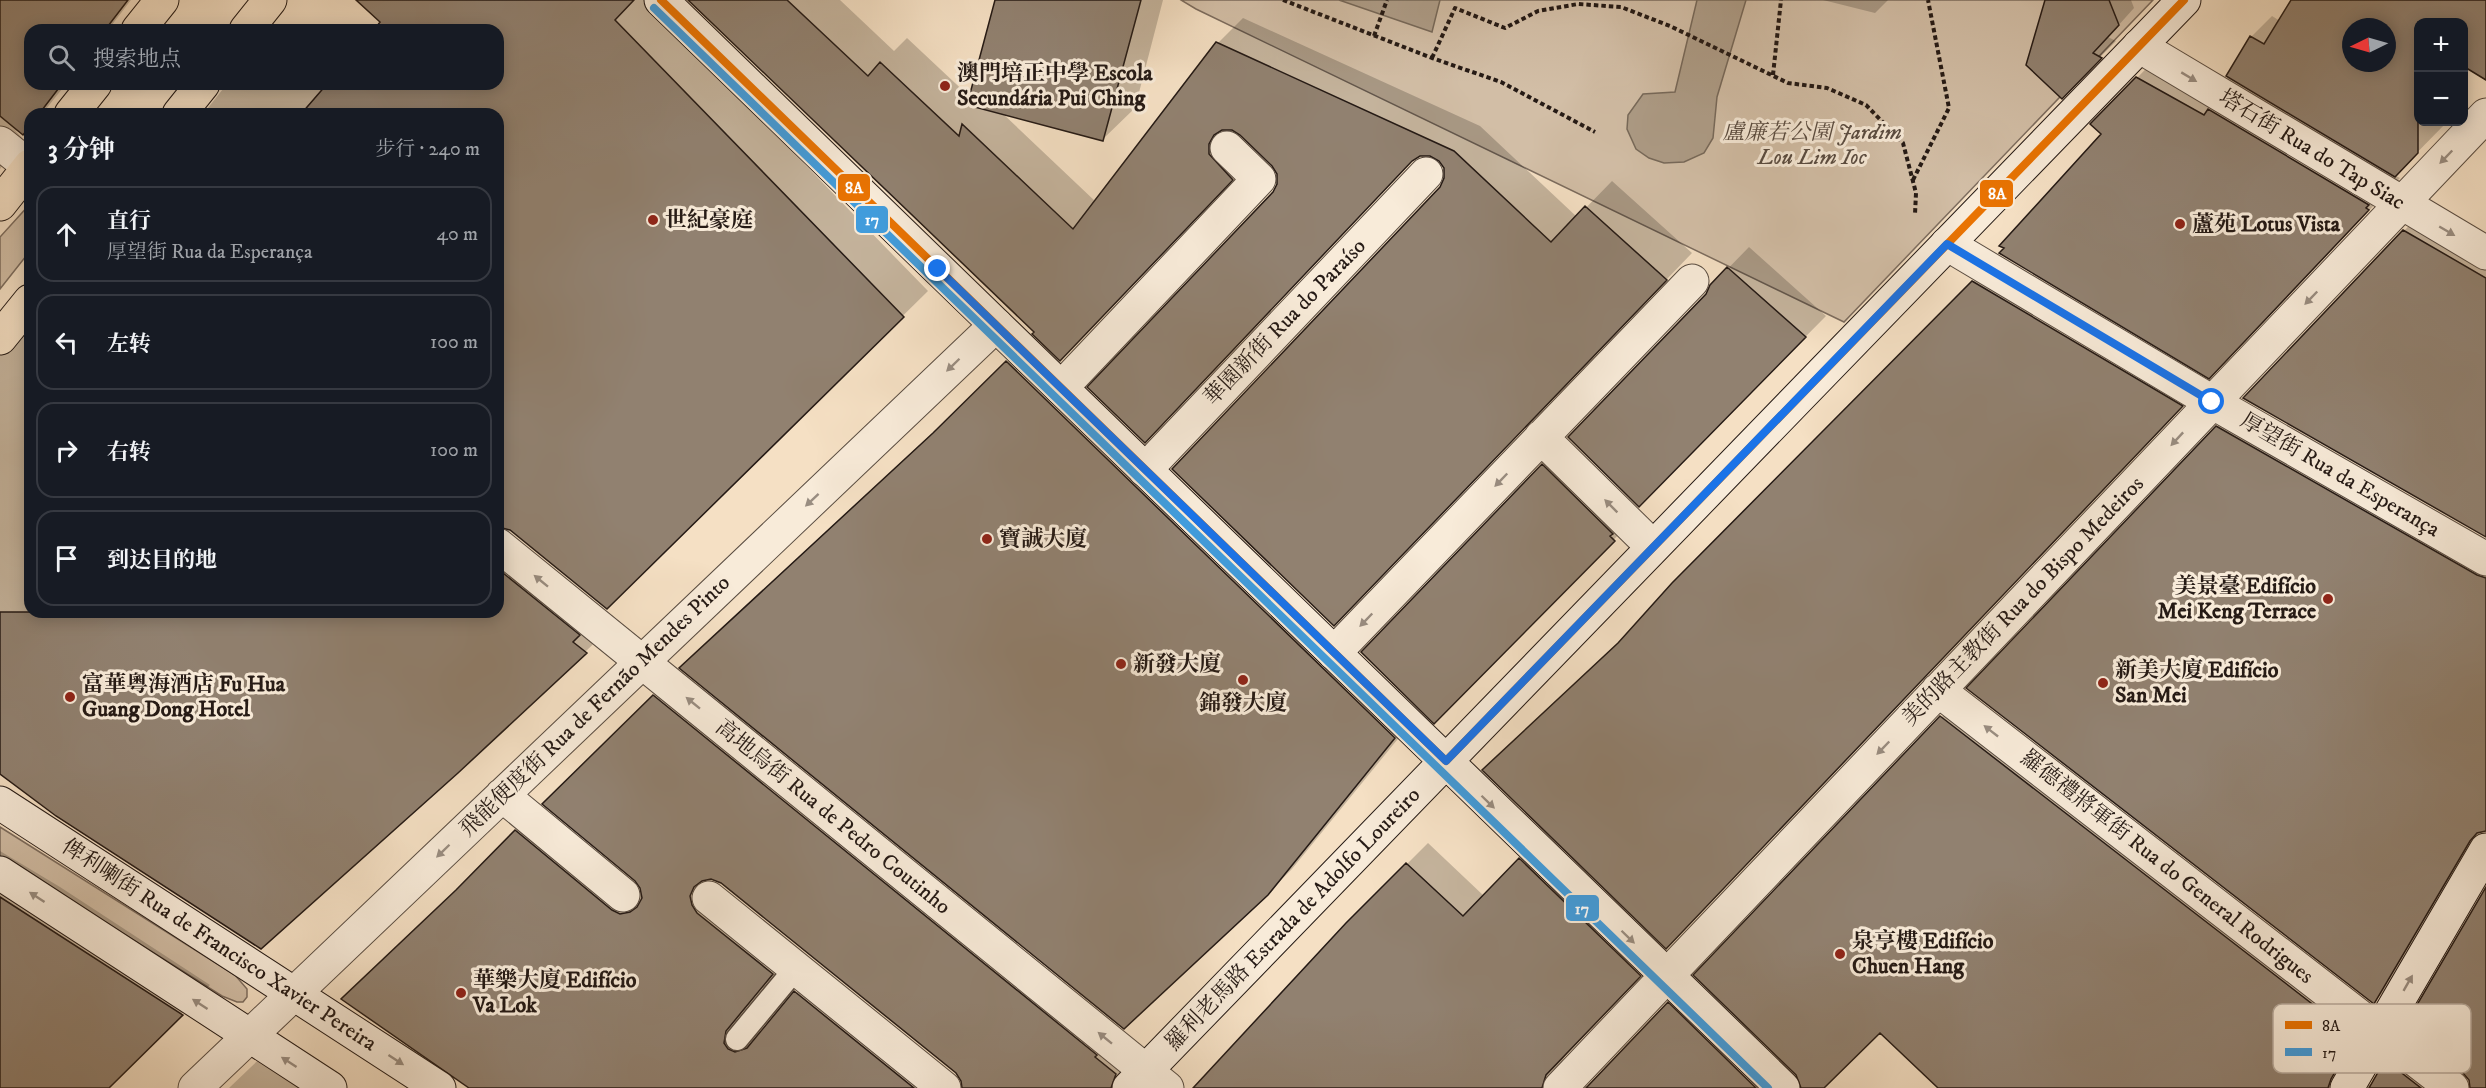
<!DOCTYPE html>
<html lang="zh">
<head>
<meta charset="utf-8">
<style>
  body { margin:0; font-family:"IM FELL DW Pica","Noto Serif SC",serif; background:#20242c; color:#f1f3f6 }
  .controls { position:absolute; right:18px; top:18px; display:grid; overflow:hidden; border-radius:12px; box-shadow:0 3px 15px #0003 }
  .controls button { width:54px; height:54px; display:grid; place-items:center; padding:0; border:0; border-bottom:2px solid #363941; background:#171b24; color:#f1f3f6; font:30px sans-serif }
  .compass { position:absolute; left:2342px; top:18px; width:54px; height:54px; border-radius:50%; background:#171b24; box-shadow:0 3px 15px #0003; rotate:265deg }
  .stop { position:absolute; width:18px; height:18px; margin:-14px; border:4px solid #1a73e8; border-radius:50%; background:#fff }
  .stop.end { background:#1a73e8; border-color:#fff; box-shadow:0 2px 6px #0008 }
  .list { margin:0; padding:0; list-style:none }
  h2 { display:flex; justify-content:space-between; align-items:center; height:78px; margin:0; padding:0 24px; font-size:26px }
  h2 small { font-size:20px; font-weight:400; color:#9ea1a6 }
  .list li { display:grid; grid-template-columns:39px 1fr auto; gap:18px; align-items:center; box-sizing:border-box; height:96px; margin:0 12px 12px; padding:0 12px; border:2px solid #363941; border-radius:18px }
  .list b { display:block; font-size:22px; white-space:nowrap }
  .list p { margin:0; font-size:20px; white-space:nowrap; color:#9ea1a6 }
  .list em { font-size:20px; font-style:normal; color:#9ea1a6 }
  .icon { flex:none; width:33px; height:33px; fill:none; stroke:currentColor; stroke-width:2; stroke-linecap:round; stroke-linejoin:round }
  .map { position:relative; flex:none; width:2486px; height:1088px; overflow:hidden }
  .search { position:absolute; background:#171b24; box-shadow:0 3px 15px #0003; left:24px; top:24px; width:480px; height:66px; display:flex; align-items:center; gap:15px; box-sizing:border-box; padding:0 21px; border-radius:18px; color:#9ea1a6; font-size:22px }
  .panel { position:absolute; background:#171b24; box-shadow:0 3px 15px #0003; left:24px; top:108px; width:480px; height:510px; border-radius:18px }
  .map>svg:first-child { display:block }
</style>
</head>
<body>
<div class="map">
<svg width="2486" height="1088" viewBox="0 0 2486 1088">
  <rect width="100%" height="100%" fill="#f5e0c4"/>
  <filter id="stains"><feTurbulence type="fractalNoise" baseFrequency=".00333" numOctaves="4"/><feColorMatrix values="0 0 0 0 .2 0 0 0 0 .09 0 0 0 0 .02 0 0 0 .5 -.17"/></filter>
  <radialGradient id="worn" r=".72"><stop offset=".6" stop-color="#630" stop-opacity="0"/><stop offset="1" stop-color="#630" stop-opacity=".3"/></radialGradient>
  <path fill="#d2bea6" stroke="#7c6c5e" stroke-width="1.5" d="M1181 0H2153L1844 322 1196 9Z
    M30 204V251L0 289V237Z
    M0 827 235 975 247 989V997L243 1002H237L222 996 0 856Z"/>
  <path fill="#ae9d88" stroke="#77695a" stroke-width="1.5" d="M1339 0H1440L1432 32Z
    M1697 0H1746L1717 97 1713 138 1704 153 1684 162 1664 163 1649 158 1636 149 1627 129 1628 115 1643 94 1675 92Z"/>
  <path fill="#0003" fill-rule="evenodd" d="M0 0H131L108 30H30V84H66L42 114H30V126L22 133 15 130 22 138 0 169Z
    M358 0H645L928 291 607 607 506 526 511 534 604 609 597 616 611 627 585 652 0 772V353L22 331H30V612H498V114H203L227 84H498V30H376L382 22Z
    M689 0H840L894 51 907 38 971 98 996 0H1163L1135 108 1103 139 1001 112 1096 202 1218 43 1243 18 1480 126 1577 217 1612 181 1692 253 1359 599 1441 188 1446 178 1445 168 1440 160 1430 154 1420 155 1274 192 1279 183 1278 173 1273 165 1236 130 1257 153 1086 334 1037 332Z
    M1823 0H1888L1875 13Z
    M2047 0H2131L2134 8 2108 37 2116 41 2062 96Z
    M2293 0H2486V78L2464 22H2418V122H2447L2398 172 2396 176 2400 178 2241 345 2103 134 2137 78 2168 46 2227 78 2251 37 2272 16 2280 21ZM2351 27H2387V63H2351Z
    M2424 210 2486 245V536L2404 231Z
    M1749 247 1826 316 1639 505 1707 295 1711 286Z
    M1994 261 2202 385 1687 926 1627 635 1673 584Z
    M1031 337 1419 713 1292 869 1267 894 706 643 980 389Z
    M2238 406 2486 548V830L2483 831 2395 981 2374 1002 2217 427Z
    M1563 445 1634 519 1434 722 1543 465Z
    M674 675 1136 1053 1115 1088H473V875L537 810 632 889 643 894 642 887 636 880 545 804ZM711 878 722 882 957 1072 963 1081 964 1087 953 1082 816 971 763 1031 750 1029 744 1022 747 1009 793 953 712 884Z
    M1962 696 2375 1015 2358 1083 2372 1085 2386 1061 2407 1040 2461 1082 2471 1086 2486 890V1088H1940L1880 1031 1822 1088H1195L1347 924 1428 843 1484 896 1541 838 1660 954 1567 1053 1562 1061V1071L1578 1086H1587L1594 1082 1689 983 1791 1081 1800 1086 1798 1074 1696 975Z
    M0 851 60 887 210 985 107 1088H0Z
    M274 1045 343 1088H229Z"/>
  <path fill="#918170" stroke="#251a15" stroke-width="1.5" fill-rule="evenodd" d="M0 0H128L105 30H30V84H62L39 114H30V126L23 135 0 116Z
    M356 0H634L615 20 904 317 607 609 510 530 498 527V114H301L327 84H498V30H374L380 22Z
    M688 0H787L868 76 880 62 959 136 962 124 1073 229 1216 42 1454 151 1551 242 1585 206 1667 280 1334 626 1172 469 1440 187 1444 178V168L1439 161 1430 156H1420L1412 161 1145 443 1087 387 1273 192 1277 184V174L1272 166 1240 135 1232 130H1222L1214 135 1209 144V154L1233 180 1060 361 1032 334 1034 332Z
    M995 0H1141L1103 141 967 105Z
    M2045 0H2109L2119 25 2093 53 2102 58 2062 99 2026 65Z
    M2291 0H2486V80L2463 66V22H2418V153L2395 177 2226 76 2250 36 2264 44ZM2351 27H2387V63H2351Z
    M2136 77 2204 115 2208 109 2369 205 2366 208 2369 210 2209 379 1999 253 2004 248 1999 246 2101 134 2090 124Z
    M2403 230 2486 278V537L2243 398Z
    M1727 267 1806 337 1639 507 1568 437 1706 294 1710 285Z
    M1972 281 2183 406 1666 949 1482 770 1618 643 1672 583Z
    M1006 361 1395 738 1268 895 1124 1029 679 668 933 433Z
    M2216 426 2477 575 2486 578V831L2477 833 2470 841 2374 1004 1966 688Z
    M1542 464 1613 534 1610 536 1615 541 1434 724 1361 652Z
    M498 569 580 635 573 642 587 653 458 773 261 949 56 816 0 774V612H498Z
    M653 695 1097 1055 1095 1057 1116 1074 1111 1088H962L961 1081 956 1073 721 883 711 879 702 881 694 887 690 896 692 905 697 913 773 974 726 1031 724 1043 728 1049 735 1052 747 1048 794 991 914 1088H469L341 999 456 890 515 830 612 910 620 914 630 912 637 907 642 898 640 888 635 881 542 804Z
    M1940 716 2355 1037 2331 1079 2328 1088H1938L1880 1033 1824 1088H1801L1796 1075 1693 975Z
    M1519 858 1641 976 1546 1075 1542 1088H1193L1346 923 1406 863 1463 916Z
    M2486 887V1088H2470L2469 1080 2463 1073 2404 1027Z
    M0 897 183 1015 109 1088H0Z
    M1668 1002 1756 1088H1586Z
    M2385 1060 2421 1088H2369Z"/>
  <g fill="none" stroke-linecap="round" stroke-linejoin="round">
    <defs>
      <path id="lane" d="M737 1039 796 968"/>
      <path id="street" d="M2139 46 2486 253
        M0 143 30 167
        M1947 244 2212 402 2486 559
        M1061 388 1259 179 1227 148
        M1541 437 1653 547
        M1145 470 1426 174
        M498 545 1167 1088
        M1334 653 1692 281
        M1938 690 2452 1088
        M502 795 623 895
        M709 898 944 1088
        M195 1088 996 325
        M1560 1088 2486 115"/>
      <path id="secondary" d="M661 0 1783 1088
        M0 803 439 1088
        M0 873 330 1088
        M1129 1088 2184 0
        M2347 1088 2486 850"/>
      <path id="primary" d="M138 30 162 0
        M246 30 270 0
        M71 114 95 84
        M179 114 203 84
        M0 204 30 166
        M0 338 30 301"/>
    </defs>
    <use href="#lane" stroke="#594c41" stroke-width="25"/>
    <use href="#street" stroke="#594c41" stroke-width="35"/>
    <use href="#secondary" stroke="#251a15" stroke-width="35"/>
    <use href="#primary" stroke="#251a15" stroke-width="35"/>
    <path stroke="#251a15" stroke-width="4" stroke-dasharray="4.5 3" stroke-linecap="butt" d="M1283 0 1432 58 1501 82 1595 132
      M1374 36 1387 0
      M1432 58 1455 8 1505 28 1538 11 1578 4 1621 7 1670 26 1788 83 1827 88 1866 105 1903 143 1916 193 1915 214
      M1773 75 1781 0
      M1913 180 1949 108 1928 0"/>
    <use href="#lane" stroke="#f8ebd9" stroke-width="22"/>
    <use href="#street" stroke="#f8ebd9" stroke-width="33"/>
    <use href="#secondary" stroke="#f8ebd9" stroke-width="33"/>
    <use href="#primary" stroke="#f5e0c4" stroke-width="33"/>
    <defs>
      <path id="bus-1" d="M661 0 1446 761 2184 0"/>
      <path id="bus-2" d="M654 8 1768 1088"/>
    </defs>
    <use href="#bus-1" stroke="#f8ebd9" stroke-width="12"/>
    <use href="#bus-2" stroke="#f8ebd9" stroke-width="12"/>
    <use href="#bus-1" stroke="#e97302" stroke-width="8"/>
    <use href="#bus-2" stroke="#419cdc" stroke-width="8"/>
  </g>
  <defs><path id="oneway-solid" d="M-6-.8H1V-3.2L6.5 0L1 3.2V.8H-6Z" transform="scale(1.5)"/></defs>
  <g fill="#998d81">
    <use href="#oneway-solid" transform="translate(2189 77) rotate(31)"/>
    <use href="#oneway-solid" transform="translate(2446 157) rotate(134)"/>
    <use href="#oneway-solid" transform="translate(2447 231) rotate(30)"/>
    <use href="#oneway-solid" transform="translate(2311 298) rotate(134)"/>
    <use href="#oneway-solid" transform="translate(953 365) rotate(136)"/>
    <use href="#oneway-solid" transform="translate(2177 439) rotate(133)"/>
    <use href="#oneway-solid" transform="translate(1501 480) rotate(134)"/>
    <use href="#oneway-solid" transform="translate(812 500) rotate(137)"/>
    <use href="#oneway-solid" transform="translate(1611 506) rotate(-135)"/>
    <use href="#oneway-solid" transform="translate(541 581) rotate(-141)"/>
    <use href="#oneway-solid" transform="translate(1366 620) rotate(134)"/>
    <use href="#oneway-solid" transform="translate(693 703) rotate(-141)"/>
    <use href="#oneway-solid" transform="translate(1991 731) rotate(-142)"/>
    <use href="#oneway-solid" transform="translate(1883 748) rotate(134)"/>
    <use href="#oneway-solid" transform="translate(1488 802) rotate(44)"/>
    <use href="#oneway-solid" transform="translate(443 851) rotate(136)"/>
    <use href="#oneway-solid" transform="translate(37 897) rotate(-147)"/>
    <use href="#oneway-solid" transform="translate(1628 937) rotate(44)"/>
    <use href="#oneway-solid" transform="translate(2408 983) rotate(-60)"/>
    <use href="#oneway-solid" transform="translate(200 1004) rotate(-147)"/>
    <use href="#oneway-solid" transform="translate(1105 1038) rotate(-141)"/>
    <use href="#oneway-solid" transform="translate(396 1060) rotate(33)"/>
    <use href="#oneway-solid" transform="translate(289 1062) rotate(-147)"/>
  </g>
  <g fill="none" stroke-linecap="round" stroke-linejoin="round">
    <path stroke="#1a73e8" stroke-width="8" d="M938 269 1446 761 1947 244 2212 402"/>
  </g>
  <g fill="#8f2418" stroke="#f8ebd9" stroke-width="2">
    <circle cx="945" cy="86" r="6"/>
    <circle cx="653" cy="220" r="6"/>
    <circle cx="2180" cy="224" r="6"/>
    <circle cx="987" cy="539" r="6"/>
    <circle cx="2328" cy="599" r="6"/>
    <circle cx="1121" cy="664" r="6"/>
    <circle cx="1243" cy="680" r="6"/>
    <circle cx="2103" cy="683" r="6"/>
    <circle cx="70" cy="697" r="6"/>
    <circle cx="1840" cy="954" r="6"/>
    <circle cx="461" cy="993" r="6"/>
  </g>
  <g text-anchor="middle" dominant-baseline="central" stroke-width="6" stroke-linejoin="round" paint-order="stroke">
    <g font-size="22" font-weight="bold" fill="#251a15" stroke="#f8ebd9" text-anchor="start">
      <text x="957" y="73">澳門培正中學 Escola<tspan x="957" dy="25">Secundária Pui Ching</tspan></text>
      <text x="665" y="220">世紀豪庭</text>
      <text x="2192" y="224">蘆苑 Lotus Vista</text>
      <text x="999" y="539">寶誠大廈</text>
      <text x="2316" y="586" text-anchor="end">美景臺 Edifício<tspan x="2316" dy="25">Mei Keng Terrace</tspan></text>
      <text x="1133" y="664">新發大廈</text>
      <text x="2115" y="670">新美大廈 Edifício<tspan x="2115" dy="25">San Mei</tspan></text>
      <text x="82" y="684">富華粵海酒店 Fu Hua<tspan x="82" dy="25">Guang Dong Hotel</tspan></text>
      <text x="1243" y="703" text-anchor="middle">錦發大廈</text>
      <text x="1852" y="941">泉亨樓 Edifício<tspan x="1852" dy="25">Chuen Hang</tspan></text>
      <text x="473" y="980">華樂大廈 Edifício<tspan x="473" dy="25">Va Lok</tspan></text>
    </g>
    <g font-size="22" font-style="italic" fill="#594b40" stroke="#f8ebd9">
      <text x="1812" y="132">盧廉若公園 Jardim<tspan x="1812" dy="25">Lou Lim Ioc</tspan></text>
    </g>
    <g font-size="22" fill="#251a15" stroke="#f8ebd9">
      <text transform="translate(2312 150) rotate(31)">塔石街 Rua do Tap Siac</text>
      <text transform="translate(1285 322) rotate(-46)">華園新街 Rua do Paraíso</text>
      <text transform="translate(2340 475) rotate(30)">厚望街 Rua da Esperança</text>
      <text transform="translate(2023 601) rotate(-46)">美的路主教街 Rua do Bispo Medeiros</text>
      <text transform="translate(595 706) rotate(-44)">飛能便度街 Rua de Fernão Mendes Pinto</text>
      <text transform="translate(833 817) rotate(39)">高地烏街 Rua de Pedro Coutinho</text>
      <text transform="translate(2167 867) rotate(38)">羅德禮將軍街 Rua do General Rodrigues</text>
      <text transform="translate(1293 919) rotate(-46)">羅利老馬路 Estrada de Adolfo Loureiro</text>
      <text transform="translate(219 945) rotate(33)">俾利喇街 Rua de Francisco Xavier Pereira</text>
    </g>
  </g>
  <rect x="2273" y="1004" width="198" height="69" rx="9" fill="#f8ebd9" stroke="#b9ac9e" stroke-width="1.5"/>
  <rect x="2285" y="1021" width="27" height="8" fill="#e97302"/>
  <rect x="2285" y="1048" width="27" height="8" fill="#419cdc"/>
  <g font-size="16" fill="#251a15">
    <text x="2322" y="1031">8A</text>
    <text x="2322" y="1058">17</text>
  </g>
  <g stroke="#f8ebd9" stroke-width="2">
    <rect x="837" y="173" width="34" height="29" rx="6" fill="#e97302"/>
    <rect x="1979" y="179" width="35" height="29" rx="6" fill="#e97302"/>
    <rect x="855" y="205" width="34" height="29" rx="6" fill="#419cdc"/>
    <rect x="1565" y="894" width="35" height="28" rx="6" fill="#419cdc"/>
  </g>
  <g font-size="16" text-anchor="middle" font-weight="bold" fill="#fff">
    <text x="854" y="193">8A</text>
    <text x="1997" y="199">8A</text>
    <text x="872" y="225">17</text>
    <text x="1582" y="914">17</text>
  </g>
  <rect width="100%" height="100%" filter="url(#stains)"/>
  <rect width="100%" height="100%" fill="url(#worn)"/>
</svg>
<div class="controls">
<button>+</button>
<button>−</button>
</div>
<svg class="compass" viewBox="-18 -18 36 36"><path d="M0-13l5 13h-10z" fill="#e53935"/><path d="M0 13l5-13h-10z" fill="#9ea1a6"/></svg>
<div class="stop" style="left:2212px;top:402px"></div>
<div class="stop end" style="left:938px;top:269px"></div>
<div class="search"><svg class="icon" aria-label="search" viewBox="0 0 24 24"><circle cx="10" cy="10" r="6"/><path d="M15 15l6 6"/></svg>搜索地点</div>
<section class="panel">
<h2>3 分钟<small>步行 · 240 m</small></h2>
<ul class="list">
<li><svg class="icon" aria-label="ahead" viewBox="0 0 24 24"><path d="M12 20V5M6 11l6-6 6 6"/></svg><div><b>直行</b><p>厚望街 Rua da Esperança</p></div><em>40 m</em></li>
<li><svg class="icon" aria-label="left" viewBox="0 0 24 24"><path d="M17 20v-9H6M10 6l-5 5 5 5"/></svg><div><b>左转</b></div><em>100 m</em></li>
<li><svg class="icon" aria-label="right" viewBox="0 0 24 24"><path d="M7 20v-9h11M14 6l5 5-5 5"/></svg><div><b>右转</b></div><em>100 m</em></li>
<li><svg class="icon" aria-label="arrive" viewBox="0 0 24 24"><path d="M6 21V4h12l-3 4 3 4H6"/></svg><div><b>到达目的地</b></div></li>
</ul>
</section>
</div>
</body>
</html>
